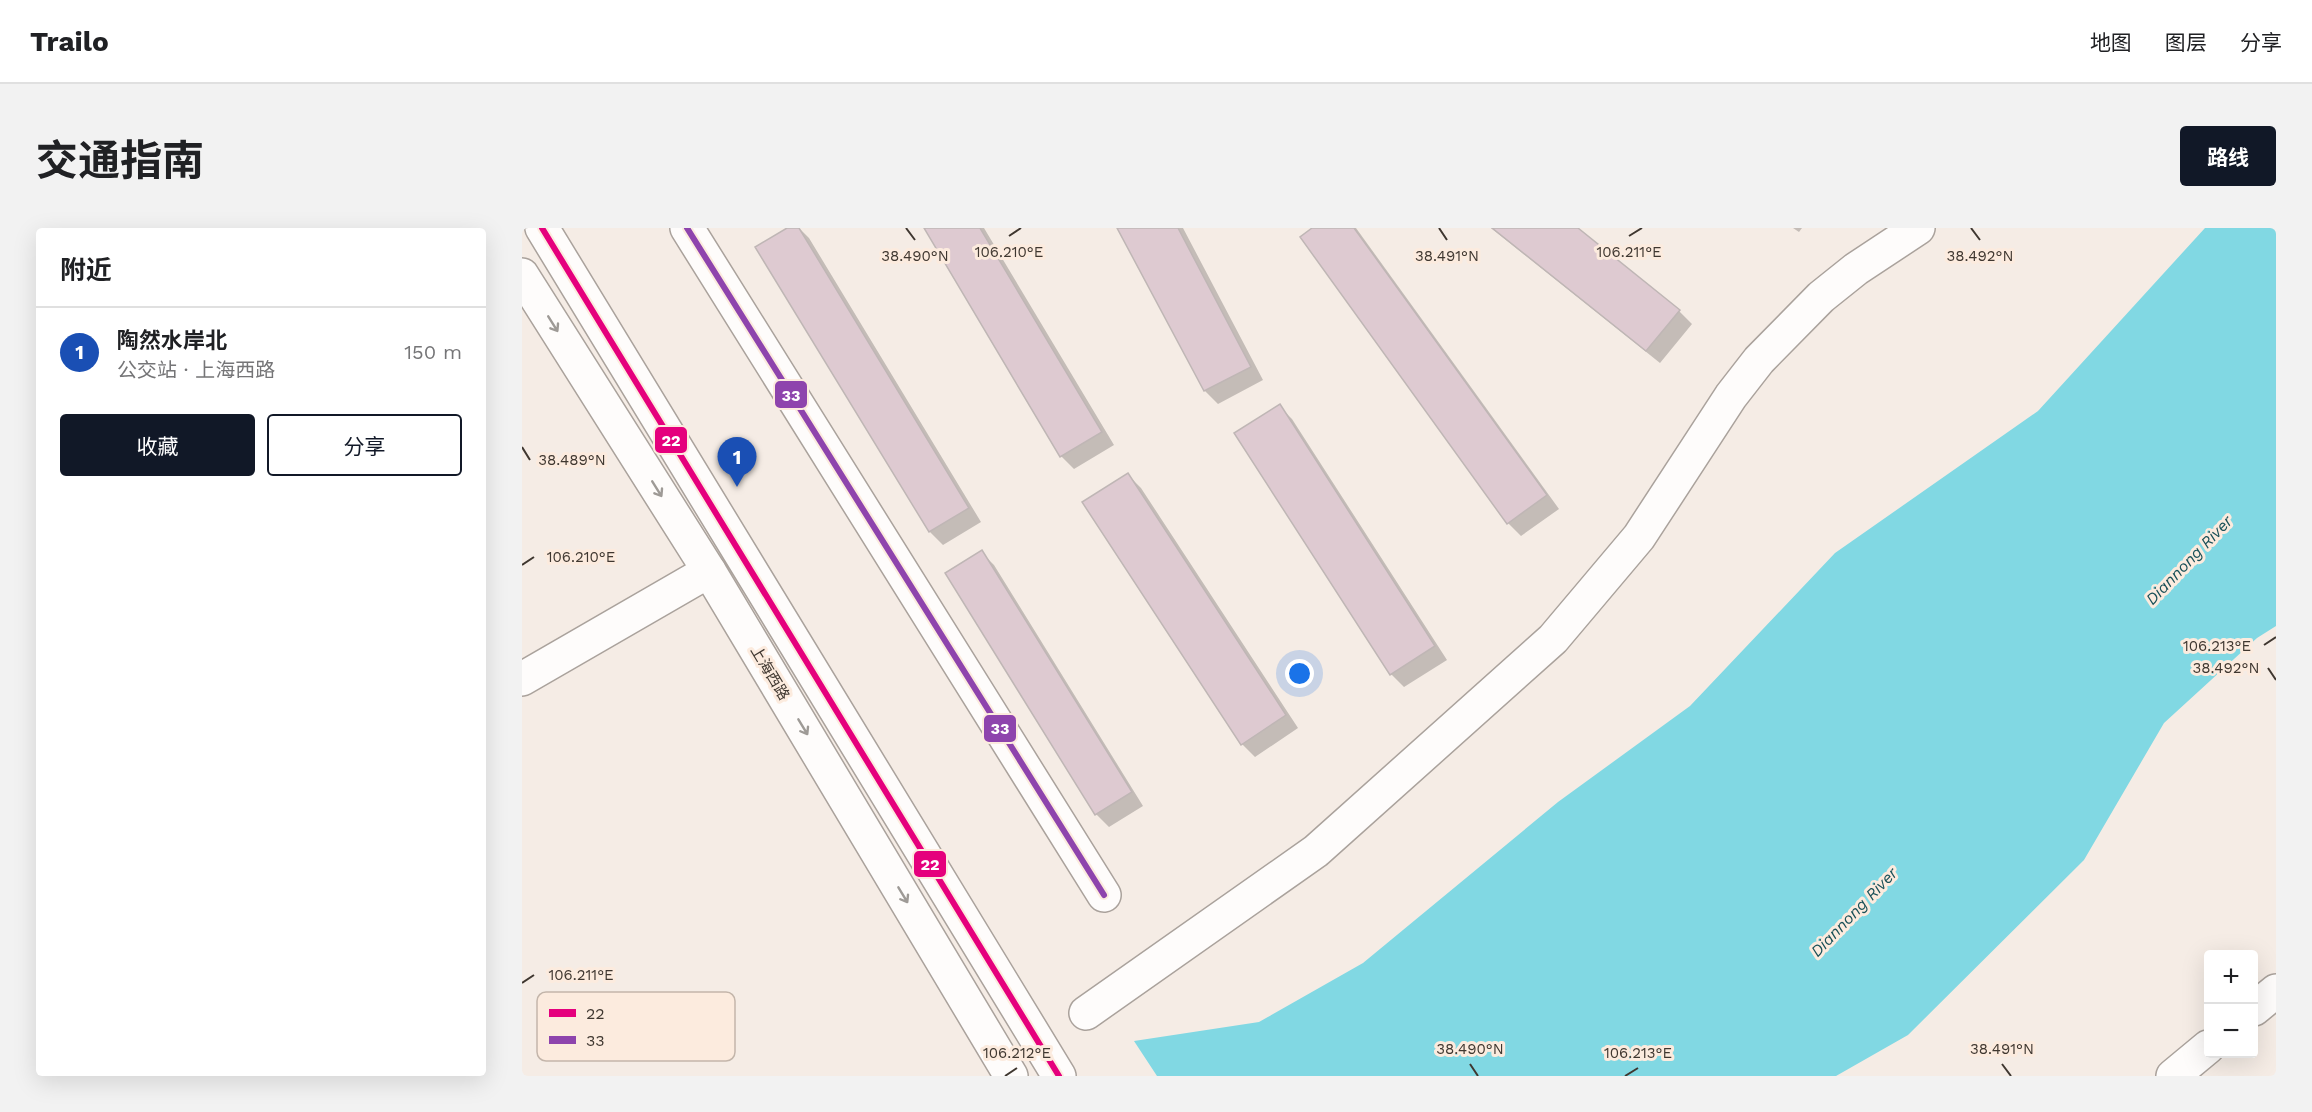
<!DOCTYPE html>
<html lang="zh">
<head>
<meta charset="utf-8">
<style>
  body { margin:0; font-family:"Work Sans","Noto Sans SC",sans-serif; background:#f2f2f2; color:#202124 }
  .controls { position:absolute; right:18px; bottom:18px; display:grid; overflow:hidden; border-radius:6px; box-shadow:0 6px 24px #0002 }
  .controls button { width:54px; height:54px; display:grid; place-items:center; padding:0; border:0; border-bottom:2px solid #e0e0e0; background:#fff; color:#202124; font:30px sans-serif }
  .you { position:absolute; left:778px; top:446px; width:21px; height:21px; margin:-15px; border:4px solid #fff; border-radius:50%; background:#1a73e8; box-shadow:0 0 0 9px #1a73e833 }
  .badge { display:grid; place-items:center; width:39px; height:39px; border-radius:50%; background:#111827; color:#fff; font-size:20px; font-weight:700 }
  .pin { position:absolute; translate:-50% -50px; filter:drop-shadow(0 2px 3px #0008) }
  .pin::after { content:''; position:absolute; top:32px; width:21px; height:18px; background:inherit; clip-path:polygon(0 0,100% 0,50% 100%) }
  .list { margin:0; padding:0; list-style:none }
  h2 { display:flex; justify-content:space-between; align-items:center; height:78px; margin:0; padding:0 24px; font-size:26px }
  h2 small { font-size:20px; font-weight:400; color:#757577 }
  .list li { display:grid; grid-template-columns:39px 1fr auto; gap:18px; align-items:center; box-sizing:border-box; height:90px; padding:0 24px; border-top:2px solid #e0e0e0 }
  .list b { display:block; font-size:22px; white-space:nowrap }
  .list p { margin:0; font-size:20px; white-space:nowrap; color:#757577 }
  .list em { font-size:20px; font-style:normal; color:#757577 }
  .actions { display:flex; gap:12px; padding:18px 24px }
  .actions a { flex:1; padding:14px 0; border:2px solid #111827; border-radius:6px; text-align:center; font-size:21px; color:#111827 }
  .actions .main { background:#111827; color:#fff }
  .map { position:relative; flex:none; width:1754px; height:848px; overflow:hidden; border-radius:6px }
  header { display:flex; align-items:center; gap:36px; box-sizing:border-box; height:84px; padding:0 30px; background:#fff; border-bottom:2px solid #e0e0e0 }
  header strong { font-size:28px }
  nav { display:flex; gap:33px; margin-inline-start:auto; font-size:21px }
  .intro { display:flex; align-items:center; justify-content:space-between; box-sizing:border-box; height:144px; padding:0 36px }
  h1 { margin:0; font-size:42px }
  .button { padding:15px 27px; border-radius:6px; background:#111827; color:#fff; font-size:21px; font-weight:700 }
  main { display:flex; gap:36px; padding:0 36px }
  aside { flex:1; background:#fff; border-radius:6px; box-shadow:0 6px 24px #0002 }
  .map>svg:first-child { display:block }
</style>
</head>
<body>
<header>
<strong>Trailo</strong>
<nav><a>地图</a><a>图层</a><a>分享</a></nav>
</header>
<div class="intro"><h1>交通指南</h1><a class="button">路线</a></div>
<main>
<aside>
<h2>附近<small></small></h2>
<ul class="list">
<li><span class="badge" style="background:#1a4fb4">1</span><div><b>陶然水岸北</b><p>公交站 · 上海西路</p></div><em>150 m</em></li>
</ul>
<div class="actions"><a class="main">收藏</a><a>分享</a></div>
</aside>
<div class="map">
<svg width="1754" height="848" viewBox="0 0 1754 848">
  <rect width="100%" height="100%" fill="#f5ece5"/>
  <path fill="#81d8e3" d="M1683 0H1754V398L1735 410 1642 495 1562 632 1386 807 1314 848H635L612 813 737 794 841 735 1036 574 1168 478 1313 325 1516 183Z"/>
  <path fill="#0003" d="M268 0H277L287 10 459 294 421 317 408 304 235 20Z
    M403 0H462L592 217 552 241 539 228Z
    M597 0H661L741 152 696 176 683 163Z
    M792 0H834L1037 281 999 308 986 295Z
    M969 0H1054L1157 83 1170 96 1138 135Z
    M1271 0H1280L1277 4Z
    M757 178 770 191 925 432 882 459 869 446Z
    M606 247 619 260 776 500 733 529 720 516Z
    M459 324 472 337 621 578 587 599 574 586Z"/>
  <path fill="#decad1" stroke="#bfb6b5" stroke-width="1.5" d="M265 0H277L447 280 407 304 233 19Z
    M402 0H458L580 204 538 229Z
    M595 0H656L729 139 682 163Z
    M790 0H832L1025 267 985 296 778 9Z
    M970 0H1056L1158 82 1124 123Z
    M758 176 913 418 868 447 712 205Z
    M606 245 764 487 719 517 560 274Z
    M460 322 610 564 573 587 423 345Z"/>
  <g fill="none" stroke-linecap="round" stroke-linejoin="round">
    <defs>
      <path id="minor" d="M165 0 582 667
        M0 451 187 343
        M564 785 794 623 1031 411 1117 309 1209 168 1237 132 1299 69 1334 41 1396 0"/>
      <path id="major" d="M20 0 537 848
        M0 47 187 343 489 848
        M1732 781 1754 763
        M1651 848 1686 819"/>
    </defs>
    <use href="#minor" stroke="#aaa29c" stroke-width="36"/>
    <use href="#major" stroke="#aaa29c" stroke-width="36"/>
    <use href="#minor" stroke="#fefcfb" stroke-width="33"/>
    <use href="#major" stroke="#fefcfb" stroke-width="33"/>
    <defs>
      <path id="bus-1" d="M20 0 537 848"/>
      <path id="bus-2" d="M165 0 582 667"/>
    </defs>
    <use href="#bus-1" stroke="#fcebde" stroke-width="10"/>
    <use href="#bus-2" stroke="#fcebde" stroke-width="10"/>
    <use href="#bus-1" stroke="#e5007d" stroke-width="6"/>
    <use href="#bus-2" stroke="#8e44ad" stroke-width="6"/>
  </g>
  <defs><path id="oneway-shaft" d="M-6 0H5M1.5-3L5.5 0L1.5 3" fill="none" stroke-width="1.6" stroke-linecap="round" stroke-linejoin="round" transform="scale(1.5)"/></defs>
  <g stroke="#9e9a96">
    <use href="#oneway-shaft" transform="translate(31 96) rotate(58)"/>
    <use href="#oneway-shaft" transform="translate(135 261) rotate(58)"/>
    <use href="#oneway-shaft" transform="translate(281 499) rotate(59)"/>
    <use href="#oneway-shaft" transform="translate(381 667) rotate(59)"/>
  </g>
  <path fill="none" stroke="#3f3730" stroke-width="2" d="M384 0 393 12M917 0 925 12M1449 0 1458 12M487 8 499 0M1107 8 1120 0M0 219 8 232M0 337 12 329M1742 417 1754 409M1746 440 1754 452M0 755 12 747M948 836 956 848M1480 836 1489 848M483 848 495 840M1103 848 1116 840"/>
  <g text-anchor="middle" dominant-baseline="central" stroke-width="6" stroke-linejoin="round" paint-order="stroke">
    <g font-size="15" fill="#3f3730" stroke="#fcebde">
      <text transform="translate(248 445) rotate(59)">上海西路</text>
    </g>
    <g font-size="16" font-style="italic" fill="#195058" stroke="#fcebde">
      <text transform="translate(1667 332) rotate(-46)">Diannong River</text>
      <text transform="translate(1332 684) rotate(-46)">Diannong River</text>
    </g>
  </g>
  <rect x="15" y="764" width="198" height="69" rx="9" fill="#fcebde" stroke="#c3b5aa" stroke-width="1.5"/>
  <rect x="27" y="781" width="27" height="8" fill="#e5007d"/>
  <rect x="27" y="808" width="27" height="8" fill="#8e44ad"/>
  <g font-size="16" fill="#3f3730">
    <text x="64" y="791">22</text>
    <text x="64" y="818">33</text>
  </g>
  <g font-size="15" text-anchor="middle" fill="#3f3730" stroke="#fcebde" stroke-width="6" stroke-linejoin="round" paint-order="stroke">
    <text x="487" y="29">106.210°E</text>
    <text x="1107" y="29">106.211°E</text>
    <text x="393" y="33">38.490°N</text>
    <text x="925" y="33">38.491°N</text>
    <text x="1458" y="33">38.492°N</text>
    <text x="50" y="237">38.489°N</text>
    <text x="59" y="334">106.210°E</text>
    <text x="1695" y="423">106.213°E</text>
    <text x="1704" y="445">38.492°N</text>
    <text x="59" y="752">106.211°E</text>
    <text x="948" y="826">38.490°N</text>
    <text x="1480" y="826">38.491°N</text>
    <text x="495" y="830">106.212°E</text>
    <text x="1116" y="830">106.213°E</text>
  </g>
  <g stroke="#fcebde" stroke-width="2">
    <rect x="252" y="152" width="34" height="29" rx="6" fill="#8e44ad"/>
    <rect x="132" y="198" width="34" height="28" rx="6" fill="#e5007d"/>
    <rect x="461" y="486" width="34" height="29" rx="6" fill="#8e44ad"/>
    <rect x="391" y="622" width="34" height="28" rx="6" fill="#e5007d"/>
  </g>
  <g font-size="16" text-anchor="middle" font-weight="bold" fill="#fff">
    <text x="269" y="173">33</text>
    <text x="149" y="218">22</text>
    <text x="478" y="506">33</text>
    <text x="408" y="642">22</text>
  </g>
</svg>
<div class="controls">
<button>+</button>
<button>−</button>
</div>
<div class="you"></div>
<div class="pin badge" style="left:215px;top:259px;background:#1a4fb4">1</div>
</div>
</main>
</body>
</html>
